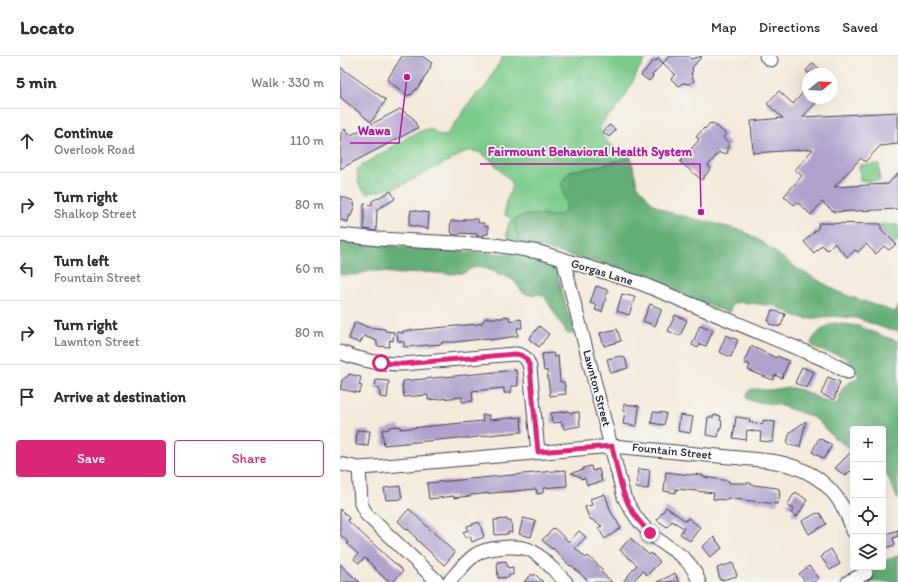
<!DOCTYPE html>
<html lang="en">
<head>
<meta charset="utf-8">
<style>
  body { margin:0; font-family:Itim,sans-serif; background:#f7f7f7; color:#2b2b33 }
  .controls { position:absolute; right:12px; bottom:12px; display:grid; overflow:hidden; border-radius:4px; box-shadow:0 4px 16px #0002 }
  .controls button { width:36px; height:36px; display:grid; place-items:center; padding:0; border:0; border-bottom:1px solid #e1e1e2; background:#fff; color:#2b2b33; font:20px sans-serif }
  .compass { position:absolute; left:462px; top:12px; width:36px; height:36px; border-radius:50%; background:#fff; box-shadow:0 4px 16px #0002; rotate:72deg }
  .stop { position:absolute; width:12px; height:12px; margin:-9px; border:3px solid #db2777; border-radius:50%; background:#fff }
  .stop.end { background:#db2777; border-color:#fff; box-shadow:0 1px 4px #0008 }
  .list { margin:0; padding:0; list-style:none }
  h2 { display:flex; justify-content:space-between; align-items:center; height:52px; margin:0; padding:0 16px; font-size:17px }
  h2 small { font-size:13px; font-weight:400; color:#7c7c81 }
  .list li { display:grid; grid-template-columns:26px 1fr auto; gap:12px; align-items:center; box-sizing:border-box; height:64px; padding:0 16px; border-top:1px solid #e1e1e2 }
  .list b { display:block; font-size:15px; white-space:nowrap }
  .list p { margin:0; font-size:13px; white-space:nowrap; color:#7c7c81 }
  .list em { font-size:13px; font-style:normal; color:#7c7c81 }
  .actions { display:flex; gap:8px; padding:12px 16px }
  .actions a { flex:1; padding:9px 0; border:1px solid #db2777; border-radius:4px; text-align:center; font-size:14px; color:#db2777 }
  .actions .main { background:#db2777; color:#fff }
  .icon { flex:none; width:22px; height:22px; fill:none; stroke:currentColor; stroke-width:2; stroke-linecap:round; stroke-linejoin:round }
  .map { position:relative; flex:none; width:558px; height:526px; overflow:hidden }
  header { display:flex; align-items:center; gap:24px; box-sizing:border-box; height:56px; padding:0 20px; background:#fff; border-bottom:1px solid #e1e1e2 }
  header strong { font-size:19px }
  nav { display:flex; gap:22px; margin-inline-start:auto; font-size:14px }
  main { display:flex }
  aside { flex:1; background:#fff }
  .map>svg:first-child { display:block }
</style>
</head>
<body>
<header>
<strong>Locato</strong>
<nav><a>Map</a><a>Directions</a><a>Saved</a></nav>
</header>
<main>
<aside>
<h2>5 min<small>Walk · 330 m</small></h2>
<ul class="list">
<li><svg class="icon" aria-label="ahead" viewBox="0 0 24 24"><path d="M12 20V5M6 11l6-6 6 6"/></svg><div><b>Continue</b><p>Overlook Road</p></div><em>110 m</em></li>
<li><svg class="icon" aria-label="right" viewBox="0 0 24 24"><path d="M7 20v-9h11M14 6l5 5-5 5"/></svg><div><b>Turn right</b><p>Shalkop Street</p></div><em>80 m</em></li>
<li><svg class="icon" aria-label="left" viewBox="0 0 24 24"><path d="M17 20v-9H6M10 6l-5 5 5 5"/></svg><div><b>Turn left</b><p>Fountain Street</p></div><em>60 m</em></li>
<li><svg class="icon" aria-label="right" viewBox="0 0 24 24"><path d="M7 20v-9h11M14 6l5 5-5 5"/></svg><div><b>Turn right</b><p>Lawnton Street</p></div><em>80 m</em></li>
<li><svg class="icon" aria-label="arrive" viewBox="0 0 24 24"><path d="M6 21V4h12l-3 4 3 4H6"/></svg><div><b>Arrive at destination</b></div></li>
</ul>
<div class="actions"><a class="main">Save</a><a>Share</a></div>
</aside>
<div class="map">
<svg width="558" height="526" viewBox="0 0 558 526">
  <rect width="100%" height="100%" fill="#f6f6f2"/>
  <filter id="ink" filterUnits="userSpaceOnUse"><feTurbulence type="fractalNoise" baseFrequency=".025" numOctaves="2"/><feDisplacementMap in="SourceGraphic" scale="8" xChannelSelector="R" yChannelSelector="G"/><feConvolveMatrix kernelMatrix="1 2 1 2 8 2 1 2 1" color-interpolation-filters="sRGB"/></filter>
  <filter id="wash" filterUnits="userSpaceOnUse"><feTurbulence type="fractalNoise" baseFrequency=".012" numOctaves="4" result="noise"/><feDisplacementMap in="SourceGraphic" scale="16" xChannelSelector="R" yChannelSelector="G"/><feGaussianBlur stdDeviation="0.9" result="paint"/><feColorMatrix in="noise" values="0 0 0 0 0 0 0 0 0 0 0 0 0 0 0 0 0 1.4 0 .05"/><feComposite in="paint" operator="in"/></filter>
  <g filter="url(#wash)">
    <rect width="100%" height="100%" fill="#f5eadb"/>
    <path fill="#7aca8a" stroke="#4e7662" d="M163 0H308C294 16 289 41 273 56 267 61 262 65 260 73 264 89 278 92 291 101L255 111 230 115 223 137 227 148 223 158 212 160 203 159H186L176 162 174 166 179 186 168 182 166 177 171 162 165 159C165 156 165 152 165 149 167 140 175 133 170 124 157 113 146 93 128 95L58 131 30 137H26L19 130 17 114 19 111 70 80 86 73H91L100 79 106 80 136 38C148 32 147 27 153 17 156 12 160 6 163 0Z
      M539 108 540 125H520L519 109Z
      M541 168 558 169V185L556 188 541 173Z"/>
    <path fill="#63ae76" stroke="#426858" d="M291 101 297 128 312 147 328 156 404 175 426 189 458 213 503 238 555 256 558 250V275L549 274 516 262 493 260 467 263 456 260 435 250 400 246 392 248 389 257 255 206 179 186 174 166 176 162C185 160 192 159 201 159 208 159 215 161 222 158 232 152 221 137 222 129 222 124 227 119 230 115L255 111Z
      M0 185 81 193 113 194 131 196 179 198 202 204 210 209 217 215 228 257 235 274 234 278H228L226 276 204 240 198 238 189 239 183 237 174 225 169 222 140 210 130 213 125 217 109 218 84 216 60 218 37 215H31L15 219H0Z
      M494 267 519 270 542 280 558 285V444L549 423 543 412V373H513V394L494 382 477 364 468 359 438 349 412 345 407 343 406 341 410 334C416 332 422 334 428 334 437 333 445 331 453 332 468 334 480 345 494 348L498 346C500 341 501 331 507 328 511 325 515 325 518 321 518 316 515 313 512 310 510 307 508 304 506 302 497 296 474 297 471 287 474 278 485 270 494 267Z
      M558 499V526H525L533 517 537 511H543V505L555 501Z"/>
    <g id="blocks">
      <path fill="#b0a2cd" d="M62 0H82L92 7 90 10 91 11 80 29 71 39 70 38 68 40 47 24Z
        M329 0H348L351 3 362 0 352 12 353 15 351 17 354 25 350 28 342 27 339 30 331 23 335 18 323 7Z
        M318 2 323 7 312 19 313 20 309 25 301 19 314 4 316 5Z
        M473 7 485 18H470L466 15Z
        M0 11 46 44 31 66 0 41Z
        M468 31V42H480L463 61 558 56V88L540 90 525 106 521 102 494 131 548 128 558 117V153L494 156 482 146 471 159 457 146 454 149 444 140 462 120 455 114 473 93 413 97 411 65 443 62 427 48 439 35 453 48Z
        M60 53 73 62 78 72 0 113V78L5 73 11 79Z
        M370 67 371 68 373 67 386 78 383 82 390 88 387 91 388 97 381 98 379 96 368 110 371 112 362 124 340 106 358 85 359 83 356 81 364 72 365 73Z
        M269 69 276 74 269 81 263 76Z
        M51 135 55 143 37 153 36 175 24 173V148L32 149V145Z
        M0 140 14 145 13 148H15L11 160H9L8 166 0 164Z
        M71 154 89 157 88 173 69 169Z
        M124 163H138V167H144V170H148V178H144V180H137V178L120 177 119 179 112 178V175H110L111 165H124Z
        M479 167 541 168V173L556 188 549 194 544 190 536 198 526 188 518 196 515 194 507 201 494 187 487 194 482 189 474 197 464 186 478 172Z
        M256 230 268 234 262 256 255 254 257 249 250 247Z
        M282 238 295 241 289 259 277 255Z
        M310 248 322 253 315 270 303 265Z
        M432 254 445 258 441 270 439 269V271L429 268 430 266 428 265Z
        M335 259 347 264 340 280 328 275Z
        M164 260 169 261 170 265 181 263 182 272H177L178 280 150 284V282L115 286H102V288L64 291V286L58 285 57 276 63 277V275L138 268 142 267 145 262H163Z
        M15 266 26 270V271L45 273V275L54 276 53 285 50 284 49 291 37 290V285L24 280 20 287 9 283Z
        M360 269 373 274 366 290 360 288 358 292 352 289Z
        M199 270 209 278 199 291 189 283Z
        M277 273 281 285 264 290 260 277Z
        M386 279 398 284 391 301 379 296Z
        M411 290 436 302 437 300 449 305 442 322 435 319 433 324 408 314 410 309 405 307 404 306Z
        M213 297 214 301 218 300 220 326H224L226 338 210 340 207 314 204 315 202 298Z
        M280 300 285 302 288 312 271 317 267 303Z
        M462 311 474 316 467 332 455 327Z
        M176 314 178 330H171V337H164V332L132 335 133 345 122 346V341L88 344V339L64 341 62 329H63V325Z
        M9 318 21 321 19 329 22 330 19 337 0 333 2 324 8 320Z
        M488 321 500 326 494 344 481 338Z
        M36 324 49 325 47 342 40 341 39 332H35Z
        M284 348 299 350 297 369 296 370 283 368 285 355H283Z
        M229 355 230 357 239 356 240 370 224 373 222 366 212 367 211 357Z
        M313 356 326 357 324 369 311 367Z
        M142 359H149V364L181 361 182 376 157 378 130 382H119L44 389 42 374 49 373V371L60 370V373L143 365Z
        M340 359 353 361 350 377 338 375Z
        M374 359 381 360 380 364 382 365 381 372 380 371 378 381 366 379 368 361H374Z
        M396 361 410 363 409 366 423 368V364L435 366 433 386 420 385 421 376 407 374 406 384 393 382Z
        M466 365 460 391 448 389 447 387 450 376Z
        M17 374 30 375 28 390 16 389Z
        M479 382 492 389 484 403 472 396Z
        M513 394V418L510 415 505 420 495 412Z
        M251 410 252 415 259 413 262 426 247 429 245 422 241 423 240 421 231 417 243 414V412Z
        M298 413 310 414 308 433 296 432Z
        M226 414 227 430 203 432V437L197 438 196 433 131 439V440L120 441 114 442V440L89 443 87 427Z
        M326 416 351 419 353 418 362 419 364 420V421L389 425V427H411V429H414L437 432 439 433V435H440L439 444 438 443 437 448 387 442V444L373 443 374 437 356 435 336 433V437L324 435Z
        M60 430 62 443 46 444 44 432Z
        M456 436 467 444 457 461 451 457 454 453 447 449 454 438H455Z
        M265 438 271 456 281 472 265 483 258 472 262 470 249 462 245 451 252 449 250 443Z
        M326 451 346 465 348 462 360 471 351 484 350 485 340 478 344 472 332 465 327 471 317 464Z
        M0 453 9 462 8 465 63 515 53 526H51L47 523 46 524 25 502 19 507 14 503 18 498 7 488 8 486 0 479Z
        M69 453 115 497 104 509 76 483H77L68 473 67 474 58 465Z
        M477 457 478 458 480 457 486 468 469 478 462 465Z
        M183 462 196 465 191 481 179 478Z
        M167 463V465H171L172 477 168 476V478L155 479 154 464Z
        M139 466 144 481 132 486 130 480 126 482 123 476 128 474 127 470Z
        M214 472 229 486 239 475 246 481 235 492 246 502 248 500 263 514 261 516 272 526H249L231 509 230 510 213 492 212 493 202 484Z
        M558 474V480L553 482 555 489 543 493V479Z
        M374 481 382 492 370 501 362 491Z
        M290 482 308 498 309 499 311 497 320 506 307 519 303 515 292 526H283L297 509 280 494Z
        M491 493 500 508 490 514 481 501 484 499 483 498Z
        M166 505 168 512 173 511V519H169V521L158 522 157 506Z
        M393 507 397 520 382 524H380L377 512Z
        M0 508 9 517 20 526H0Z
        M469 510 479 522 474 526H466L459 518Z
        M335 517 339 526H317L330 520Z
        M192 518 194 520 195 518 203 526H184Z"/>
    </g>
  </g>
  <g filter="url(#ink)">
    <use href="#blocks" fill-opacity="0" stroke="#424053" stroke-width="1"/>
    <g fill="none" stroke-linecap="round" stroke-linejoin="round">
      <defs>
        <path id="minor" d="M426 0 431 4
          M0 179 39 183 155 189 199 196 300 227 483 303 508 316
          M223 203 284 441C291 455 300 468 312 479 331 495 350 499 359 526
          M0 296C21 305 40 308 63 308L174 298C184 298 188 303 190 312L198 396
          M0 408 19 412 34 411 272 390 431 405C474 412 500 433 513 475
          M19 412 21 448 27 459 98 526
          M109 526C117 517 125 506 135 499 146 491 179 488 192 495 204 502 215 516 226 526
          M508 526 526 517 524 511"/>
      </defs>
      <use href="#minor" stroke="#424053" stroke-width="15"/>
      <use href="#minor" stroke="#fff" stroke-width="13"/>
    </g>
  </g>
  <g fill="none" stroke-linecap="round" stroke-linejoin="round" filter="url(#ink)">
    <path stroke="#db2777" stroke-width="5" d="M41 307 63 308 174 298C184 298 188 303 190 312L198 396 272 390C280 426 282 450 310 477"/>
  </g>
  <g text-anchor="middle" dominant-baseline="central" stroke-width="3.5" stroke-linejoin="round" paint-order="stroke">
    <g font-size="12" fill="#22223b" stroke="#f6f6f2">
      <text transform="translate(262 216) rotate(17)">Gorgas Lane</text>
      <text transform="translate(257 332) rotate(75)">Lawnton Street</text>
      <text transform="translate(332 395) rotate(6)">Fountain Street</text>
    </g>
  </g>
  <path fill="none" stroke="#b5179e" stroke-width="1.5" d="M67 21L59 87H10M361 156L360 108H140"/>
  <g fill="#b5179e" stroke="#f6f6f2" stroke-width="1.5">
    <circle cx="67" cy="21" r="4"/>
    <circle cx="361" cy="156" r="4"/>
  </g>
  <g font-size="13" text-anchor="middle" font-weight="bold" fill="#b5179e" stroke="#f6f6f2" stroke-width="3.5" stroke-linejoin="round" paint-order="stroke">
    <text x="34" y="79">Wawa</text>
    <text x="250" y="100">Fairmount Behavioral Health System</text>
  </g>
</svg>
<div class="controls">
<button>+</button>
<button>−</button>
<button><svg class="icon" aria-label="locate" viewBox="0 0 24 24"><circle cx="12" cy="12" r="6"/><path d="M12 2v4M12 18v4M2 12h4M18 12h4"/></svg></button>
<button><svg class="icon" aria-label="layers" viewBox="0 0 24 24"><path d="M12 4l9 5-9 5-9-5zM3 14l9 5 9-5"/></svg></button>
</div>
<svg class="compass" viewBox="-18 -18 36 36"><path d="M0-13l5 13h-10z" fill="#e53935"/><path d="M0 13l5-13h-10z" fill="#7c7c81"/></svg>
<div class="stop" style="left:41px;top:307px"></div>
<div class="stop end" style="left:310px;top:477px"></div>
</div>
</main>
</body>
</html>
